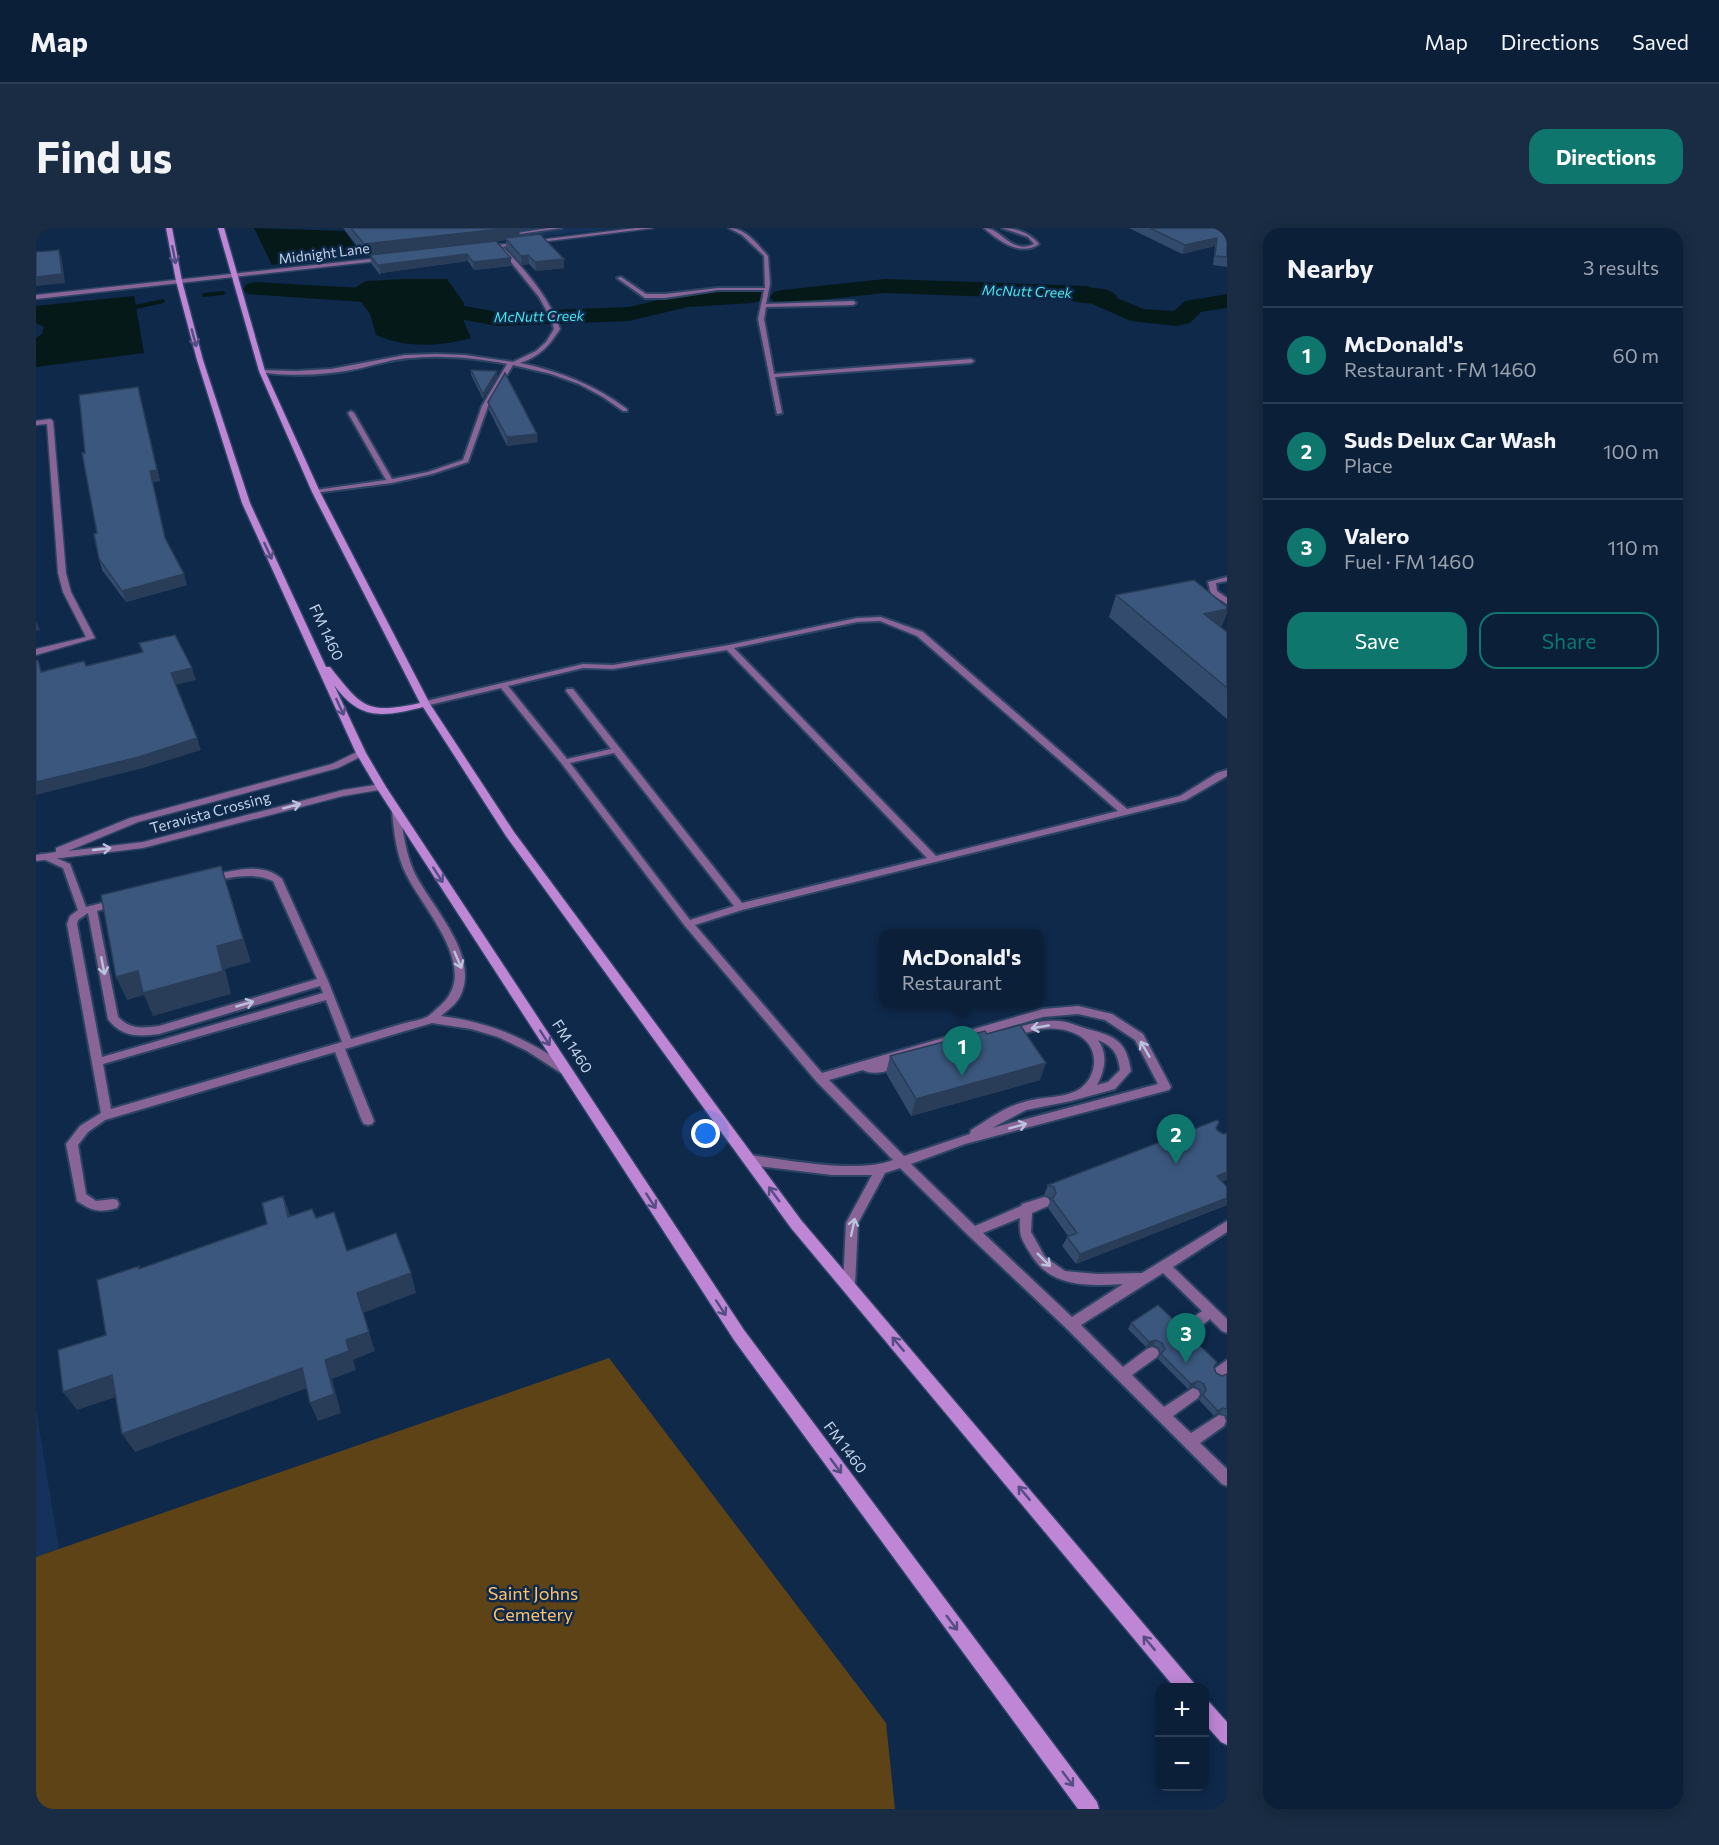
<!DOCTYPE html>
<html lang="en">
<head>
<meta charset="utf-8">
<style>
  body { margin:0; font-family:Commissioner,sans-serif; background:#192c43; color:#f1f3f6 }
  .controls { position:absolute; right:18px; bottom:18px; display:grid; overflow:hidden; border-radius:12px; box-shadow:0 3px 15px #0003 }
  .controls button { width:54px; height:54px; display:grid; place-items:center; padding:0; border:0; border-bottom:2px solid #2b3d53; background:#0b1f38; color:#f1f3f6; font:30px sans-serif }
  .you { position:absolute; left:670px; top:906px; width:21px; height:21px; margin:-15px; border:4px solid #fff; border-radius:50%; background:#1a73e8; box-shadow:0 0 0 9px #1a73e833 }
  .badge { display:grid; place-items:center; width:39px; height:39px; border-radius:50%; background:#0f766e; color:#fff; font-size:20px; font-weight:700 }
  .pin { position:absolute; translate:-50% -50px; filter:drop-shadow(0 2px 3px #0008) }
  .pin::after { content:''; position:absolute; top:32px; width:21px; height:18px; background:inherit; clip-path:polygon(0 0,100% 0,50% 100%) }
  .popup { position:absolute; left:843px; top:701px; width:165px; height:78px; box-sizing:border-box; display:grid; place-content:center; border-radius:12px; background:#0b1f38; filter:drop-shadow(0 2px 4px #0005); font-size:20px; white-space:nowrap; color:#9aa2ae }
  .popup b { font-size:22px; color:#f1f3f6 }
  .popup::after { content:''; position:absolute; left:50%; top:100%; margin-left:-12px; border:12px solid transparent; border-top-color:#0b1f38 }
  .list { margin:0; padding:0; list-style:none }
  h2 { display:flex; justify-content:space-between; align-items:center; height:78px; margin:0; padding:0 24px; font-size:26px }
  h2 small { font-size:20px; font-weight:400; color:#9aa2ae }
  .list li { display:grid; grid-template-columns:39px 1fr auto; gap:18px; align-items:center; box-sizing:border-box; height:96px; padding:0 24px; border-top:2px solid #2b3d53 }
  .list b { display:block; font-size:22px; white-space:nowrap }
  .list p { margin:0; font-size:20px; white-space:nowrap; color:#9aa2ae }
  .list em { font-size:20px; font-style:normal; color:#9aa2ae }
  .actions { display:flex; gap:12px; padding:18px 24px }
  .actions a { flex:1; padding:14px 0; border:2px solid #0f766e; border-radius:18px; text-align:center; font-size:21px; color:#0f766e }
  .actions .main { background:#0f766e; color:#fff }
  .map { position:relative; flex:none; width:1191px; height:1581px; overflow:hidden; border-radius:18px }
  header { display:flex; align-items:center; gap:36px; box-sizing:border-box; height:84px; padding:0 30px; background:#0b1f38; border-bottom:2px solid #2b3d53 }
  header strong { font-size:28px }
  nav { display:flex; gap:33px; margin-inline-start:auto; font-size:21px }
  .intro { display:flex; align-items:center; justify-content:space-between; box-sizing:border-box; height:144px; padding:0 36px }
  h1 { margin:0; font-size:42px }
  .button { padding:15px 27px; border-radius:18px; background:#0f766e; color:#fff; font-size:21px; font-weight:700 }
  main { display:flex; gap:36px; padding:0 36px }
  aside { flex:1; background:#0b1f38; border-radius:18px; box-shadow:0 3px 15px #0003 }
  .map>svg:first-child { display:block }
</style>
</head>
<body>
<header>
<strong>Map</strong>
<nav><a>Map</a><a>Directions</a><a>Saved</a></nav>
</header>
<div class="intro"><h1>Find us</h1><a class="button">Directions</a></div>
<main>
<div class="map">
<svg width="1191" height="1581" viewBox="0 0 1191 1581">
  <rect width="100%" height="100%" fill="#0f294b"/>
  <path fill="#14325a" d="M459 0H584L471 12Z
    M0 1181 23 1321 0 1329Z"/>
  <path fill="#5e4316" d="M573 1130 850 1495 859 1581H0V1329Z"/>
  <path fill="#061919" d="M218 0 309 3 325 27 236 37Z
    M370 51H411L428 75V94L435 110C404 119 369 120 340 107L334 86 321 68 263 66 260 61 314 63 330 53Z
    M1036 60C1050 60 1071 57 1081 68L1079 75C1059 75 1034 79 1020 63Z
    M98 68 108 125 0 139V110L6 106 8 99 0 95V78Z"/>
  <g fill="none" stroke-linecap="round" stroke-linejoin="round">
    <path stroke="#061919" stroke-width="4" d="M168 67 187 65
      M91 81 127 73"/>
    <path fill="#061919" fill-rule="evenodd" d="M849 51 1051 58 1108 81 1138 83 1149 73 1191 66V80L1165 84 1154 95 1140 98 1095 93 1047 72 849 65 746 76 738 74 734 69 738 64 746 62Z
      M219 54 327 60 462 84 593 79 652 65 716 61 724 63 728 68 724 73 716 75 652 79 593 93 462 98 327 74 211 66 207 61 211 56Z"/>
    <defs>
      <path id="lane" d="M513 0H526L483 6 481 5Z
        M693 0C710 0 722 17 732 28L734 56 730 76 817 73 820 75 817 77 730 79 728 91 738 146 935 131 938 133 935 135 739 149 746 185 741 186 722 91 728 62H682L629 70H609L581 50 585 49 610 66H629L682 60H729L728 28 706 7Z
        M948 0C966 0 975 27 998 16L992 9 966 0C980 0 994 5 1003 16 984 29 963 13 948 0Z
        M461 17H465C488 41 513 68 524 101 513 118 503 129 484 135 523 143 559 157 591 181V183H587L567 169 543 156 515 146 477 137 452 178 432 234 396 246 356 255 278 265V263L280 262 350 252 312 185 315 183 318 185 356 251 392 244 427 232 446 178 471 136C440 130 407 127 375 130 356 131 339 137 321 141 290 147 255 149 224 144V142L260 143 295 141 369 127 401 126 429 127 477 134 500 123 510 114 518 101 515 91 503 69Z
        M1191 349V353L1180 355 1181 363 1191 370V376L1175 366 1172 354Z
        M845 389 887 404 1091 581 1144 568 1181 545 1191 542V548L1150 572 706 682 659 697 786 845 1007 781 1042 778 1076 786 1107 806 1135 859 1133 862 929 916 875 936 939 998 985 978 986 976 1008 969 1012 970 1014 974 1012 978 996 985 995 1004 1009 1029 1029 1043 1061 1046 1106 1045 1191 993V1004L1137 1039 1191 1091V1105L1186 1103 1174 1091 1149 1111 1144 1113 1139 1111 1138 1107 1139 1103 1166 1083 1127 1045 1045 1097 1087 1139 1111 1121 1116 1119 1121 1121 1123 1125 1121 1129 1096 1147 1128 1179 1157 1160 1162 1162 1164 1166 1162 1170 1137 1188 1155 1205 1183 1187 1188 1188 1190 1193 1188 1198 1164 1215 1191 1241V1258L1186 1256 1030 1100 933 1008 864 940 849 945 822 995 819 1057 817 1061 813 1063 809 1061 807 1057 810 995 836 947H796L714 937 710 935 708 932 710 929 714 927C753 932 822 946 857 932L780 853 649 698 526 536 465 460 389 478 385 476 386 474 547 436 577 437 693 417 821 390ZM844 393 881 408 1082 583 900 628 698 420 821 394ZM691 422 891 630 706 675 537 461H531L530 463 575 521 531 531 472 458 547 440 577 441ZM578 525 698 678 654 692 534 535ZM1042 786 1069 792 1099 812 1122 856 956 900 990 882 1035 873 1079 861 1095 843C1090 810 1077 808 1048 800 1042 798 1037 796 1030 794 1009 790 990 797 970 803L969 806 970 809 974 810C984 807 994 803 1005 801 1029 798 1060 807 1058 836 1057 845 1053 854 1045 860 1030 871 1006 868 988 874 968 879 952 892 935 902L934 906 868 928 793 852 827 842C839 849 857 841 870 837L871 834 867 830 1007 789ZM1062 812C1077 818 1082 826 1084 842L1072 854 1061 857C1069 842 1072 826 1062 812ZM984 990C983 1008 985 1010 994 1025 1014 1060 1052 1058 1087 1056L1036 1089 947 1005Z
        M360 580 364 583C367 605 370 627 379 646 396 679 441 725 426 764 423 774 413 781 405 788 457 795 489 810 533 839L534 842 533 845H525L491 823 462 809 435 801 396 795 309 821 338 893 336 896 332 897 328 896 326 893 299 824 69 892 52 904 42 917 50 966 60 973 77 971 81 972 83 976 81 980C63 985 56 983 41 973L30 916 44 898 65 885 31 696 34 688 42 682 27 640 5 630 3 628 5 626H11L34 636 50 679 81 671 86 674 84 676 61 683 82 789C95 802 106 800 123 798L281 751 237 653C216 644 196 649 175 654L170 651 172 649C194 643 226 633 246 651L292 753 315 811C333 806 351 800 369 795 376 793 384 792 391 789 396 786 401 780 405 777 445 741 387 681 370 646 360 626 358 604 356 583ZM52 685 72 791C85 809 103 809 123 806L284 758 287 765 66 829 41 696 42 692ZM290 772 306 814 75 881 67 836Z
        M1191 1132V1146L1183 1151 1178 1149 1176 1145 1178 1141Z"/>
      <path id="street" d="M600 0H617L448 21 445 19Z
        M353 29 351 32 0 71V67Z
        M14 191 17 193 30 345 35 364 59 410 0 427V421L50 409 27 364 22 345 11 196 0 197V193Z
        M325 522 328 523V527L302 540 102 594 32 623 107 614 307 562 345 556 349 557V561L307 568 107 620 0 633V627L20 624V620L94 590 296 536Z"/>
      <path id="secondary" d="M130 0H136L146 53 167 132 214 275 290 439H294C326 479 330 487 384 475L276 264 223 143 182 0H188L229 143 284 264 394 476 478 604 765 992 1157 1454 1160 1460H1139L755 1000 470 608 387 479C347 489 324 493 298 457L330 525 350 559 708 1102 1061 1574 1063 1581H1042L698 1112 340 559 320 525 206 275 161 132 140 53Z
        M1168 1472 1174 1475 1191 1494V1517L1185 1514 1168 1495Z"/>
    </defs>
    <use href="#lane" stroke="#2c4464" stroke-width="4"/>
    <use href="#street" stroke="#2c4464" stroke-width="3"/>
    <use href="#secondary" stroke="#2c4464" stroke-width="3"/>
    <use href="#lane" fill="#886596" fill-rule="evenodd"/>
    <use href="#street" fill="#886596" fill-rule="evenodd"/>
    <use href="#secondary" fill="#be86d5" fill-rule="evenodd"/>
  </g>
  <path fill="#334b6c" d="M307 0H497L483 2 484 9 528 31V40L500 43 493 36 486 37 470 19V12L461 13 475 30V38L438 42 432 33 345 45 344 47 335 35 334 27 329 28Z
    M1093 0H1191V39L1177 37 1179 18 1146 26Z
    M435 142 461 148 447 171 435 147Z
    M102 159 124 253 117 254 130 313 151 357 90 374 66 342 63 331 61 305 49 225Z
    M452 174 502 214 471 218 453 182Z
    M1080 367 1191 379V385L1185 399 1191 404V491L1073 389Z
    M951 806 1004 852 875 888 850 845 854 828Z
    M1180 900 1186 954 1191 959V977L1040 1036 1026 1018 1032 1008 1012 980 1015 973 1014 969 1008 967 1012 957Z
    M1095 1095 1139 1102 1142 1108 1178 1139 1180 1145 1186 1148 1191 1146V1190L1190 1187 1183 1185 1178 1188 1163 1172 1166 1167 1164 1161 1158 1158 1152 1161 1122 1131 1125 1126 1123 1120 1117 1117 1110 1119 1092 1101Z"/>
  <path fill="#293d58" d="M474 0H497L483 2 484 11 469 10 470 12 329 28 328 16Z
    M1181 10 1179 18 1146 26 1149 17Z
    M23 22 26 31 29 55 0 58V49Z
    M431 26 432 33 345 45 344 47V37Z
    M492 27 493 36 486 37 485 28Z
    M475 30V38L438 42 437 34Z
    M528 31V40L500 43 499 34Z
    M461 143V148L447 171V166Z
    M102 159 124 253 117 254 132 321 114 243Z
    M501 206 502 214 471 218V209Z
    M148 346 151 357 90 374 86 363Z
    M1191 381V385L1184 403 1168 386Z
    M0 393 4 402 0 403Z
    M156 440 160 452 139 457 135 445Z
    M161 510 165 522 107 540 0 567V554Z
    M185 638 215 734 189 741 195 766 117 788 108 767 91 772 80 749 181 718Z
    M1010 835 1004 852 875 888 880 871Z
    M1191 944V952L1175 958 1181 948Z
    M247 968 255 989H252Z
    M1191 970V977L1040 1036 1044 1026Z
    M375 1045 380 1065 327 1085 321 1065Z
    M333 1104 339 1123 317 1132 320 1142 296 1151 305 1185 282 1193 274 1175 289 1132 310 1112Z
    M1120 1112 1117 1117 1110 1119 1113 1114Z
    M266 1140 274 1159 99 1224 86 1206Z
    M76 1147 89 1166 41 1182 27 1164Z
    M1162 1153 1158 1158 1152 1161 1155 1156Z
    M1187 1180 1183 1185 1178 1188 1182 1183Z"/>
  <path fill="#3b577d" stroke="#293d58" stroke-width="1.5" d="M315 0H474L328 16Z
    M1114 0H1179L1191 5V29L1179 28 1181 10 1149 17Z
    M504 6 528 31 499 34 492 27 485 28 469 10Z
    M460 13 475 30 437 34 431 26 344 37 343 39 334 27Z
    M23 22 26 46 0 49V24Z
    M435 142 461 143 447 166Z
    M469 145 501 206 471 209 452 174Z
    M102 159 121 242 114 243 129 310 148 346 86 363 63 331 58 306 61 305 46 225H49L43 167Z
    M1158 352 1191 379V381L1168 386 1191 404V460L1080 367Z
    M139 407 156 440 135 445 161 510 103 529 0 554V433L2 432 5 444 48 433 50 438 107 424 103 415Z
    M185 638 207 711 181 718 187 743 107 765 102 743 80 749 65 667Z
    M984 797 1010 835 880 871 854 828 949 803 951 806Z
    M1181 892 1183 894 1180 900 1182 903 1187 906 1191 905V944L1181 948 1191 959V970L1044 1026 1031 1009 1041 1005 1016 971 1020 965 1018 959 1012 957Z
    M247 968 252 989 276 981 280 990 298 984 311 1023 360 1005 375 1045 321 1065 333 1104 310 1112 313 1123 289 1132 298 1166 274 1175 266 1140 86 1206 76 1147 27 1164 22 1122 70 1107 61 1052 103 1038V1041L231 996 226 975Z
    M1122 1077 1142 1096 1139 1102 1142 1108 1148 1110 1154 1108 1181 1134 1178 1139 1180 1145 1186 1148 1191 1146V1181L1187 1180 1182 1183 1167 1167 1170 1162 1168 1156 1162 1153 1155 1156 1125 1126 1129 1121 1126 1115 1120 1112 1113 1114 1095 1095Z"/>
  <defs><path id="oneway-shaft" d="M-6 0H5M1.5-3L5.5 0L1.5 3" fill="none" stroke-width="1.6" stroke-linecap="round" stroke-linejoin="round" transform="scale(1.5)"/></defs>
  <g stroke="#554e82">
    <use href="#oneway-shaft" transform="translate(138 27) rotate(79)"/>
    <use href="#oneway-shaft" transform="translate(158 110) rotate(75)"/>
    <use href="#oneway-shaft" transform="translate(232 323) rotate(65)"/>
    <use href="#oneway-shaft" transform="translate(304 479) rotate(65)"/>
    <use href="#oneway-shaft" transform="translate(402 647) rotate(57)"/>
    <use href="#oneway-shaft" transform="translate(509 810) rotate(57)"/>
    <use href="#oneway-shaft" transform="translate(738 966) rotate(-126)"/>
    <use href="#oneway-shaft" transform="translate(615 973) rotate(57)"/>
    <use href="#oneway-shaft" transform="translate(685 1080) rotate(57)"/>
    <use href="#oneway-shaft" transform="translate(862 1116) rotate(-130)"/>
    <use href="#oneway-shaft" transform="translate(800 1238) rotate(53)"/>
    <use href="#oneway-shaft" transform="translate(988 1265) rotate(-130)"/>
    <use href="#oneway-shaft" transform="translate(916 1395) rotate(53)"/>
    <use href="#oneway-shaft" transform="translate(1113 1415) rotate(-130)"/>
    <use href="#oneway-shaft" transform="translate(1032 1551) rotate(53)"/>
  </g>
  <g stroke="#bac2dd">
    <use href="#oneway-shaft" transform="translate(256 578) rotate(-15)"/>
    <use href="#oneway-shaft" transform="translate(66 621) rotate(-6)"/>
    <use href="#oneway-shaft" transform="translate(422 732) rotate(67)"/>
    <use href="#oneway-shaft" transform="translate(67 738) rotate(79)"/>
    <use href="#oneway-shaft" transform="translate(209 776) rotate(-16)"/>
    <use href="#oneway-shaft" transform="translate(1004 799) rotate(170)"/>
    <use href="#oneway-shaft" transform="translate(1109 821) rotate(-120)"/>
    <use href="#oneway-shaft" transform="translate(982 898) rotate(-15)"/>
    <use href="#oneway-shaft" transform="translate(817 999) rotate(-78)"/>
    <use href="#oneway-shaft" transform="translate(1008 1032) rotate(45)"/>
  </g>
  <g text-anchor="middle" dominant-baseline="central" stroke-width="5" stroke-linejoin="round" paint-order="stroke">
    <g font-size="14" fill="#c3d3e9" stroke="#0f294b">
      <text transform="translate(288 25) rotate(-7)">Midnight Lane</text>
    </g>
    <g font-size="14" font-style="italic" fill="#4ce6e8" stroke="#0f294b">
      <text transform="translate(991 63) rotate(2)">McNutt Creek</text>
      <text transform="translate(503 88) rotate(-1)">McNutt Creek</text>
    </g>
    <g font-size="15" fill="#c3d3e9" stroke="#0f294b">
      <text transform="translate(291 404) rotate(65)">FM 1460</text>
      <text transform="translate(174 584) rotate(-15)">Teravista Crossing</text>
      <text transform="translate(537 818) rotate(57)">FM 1460</text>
      <text transform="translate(810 1219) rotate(53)">FM 1460</text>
    </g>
    <g font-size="18" fill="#fdc269" stroke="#0f294b">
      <text x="497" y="1365">Saint Johns<tspan x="497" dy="21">Cemetery</tspan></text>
    </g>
  </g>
</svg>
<div class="controls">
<button>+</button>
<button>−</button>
</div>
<div class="you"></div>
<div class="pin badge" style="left:926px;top:848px">1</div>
<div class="popup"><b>McDonald's</b>Restaurant</div>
<div class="pin badge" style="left:1140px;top:936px">2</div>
<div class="pin badge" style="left:1150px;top:1135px">3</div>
</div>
<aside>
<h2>Nearby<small>3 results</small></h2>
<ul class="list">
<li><span class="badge">1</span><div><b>McDonald's</b><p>Restaurant · FM 1460</p></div><em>60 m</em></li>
<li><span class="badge">2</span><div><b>Suds Delux Car Wash</b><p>Place</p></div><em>100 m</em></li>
<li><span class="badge">3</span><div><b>Valero</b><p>Fuel · FM 1460</p></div><em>110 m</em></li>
</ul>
<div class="actions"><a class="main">Save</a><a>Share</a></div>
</aside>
</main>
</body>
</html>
